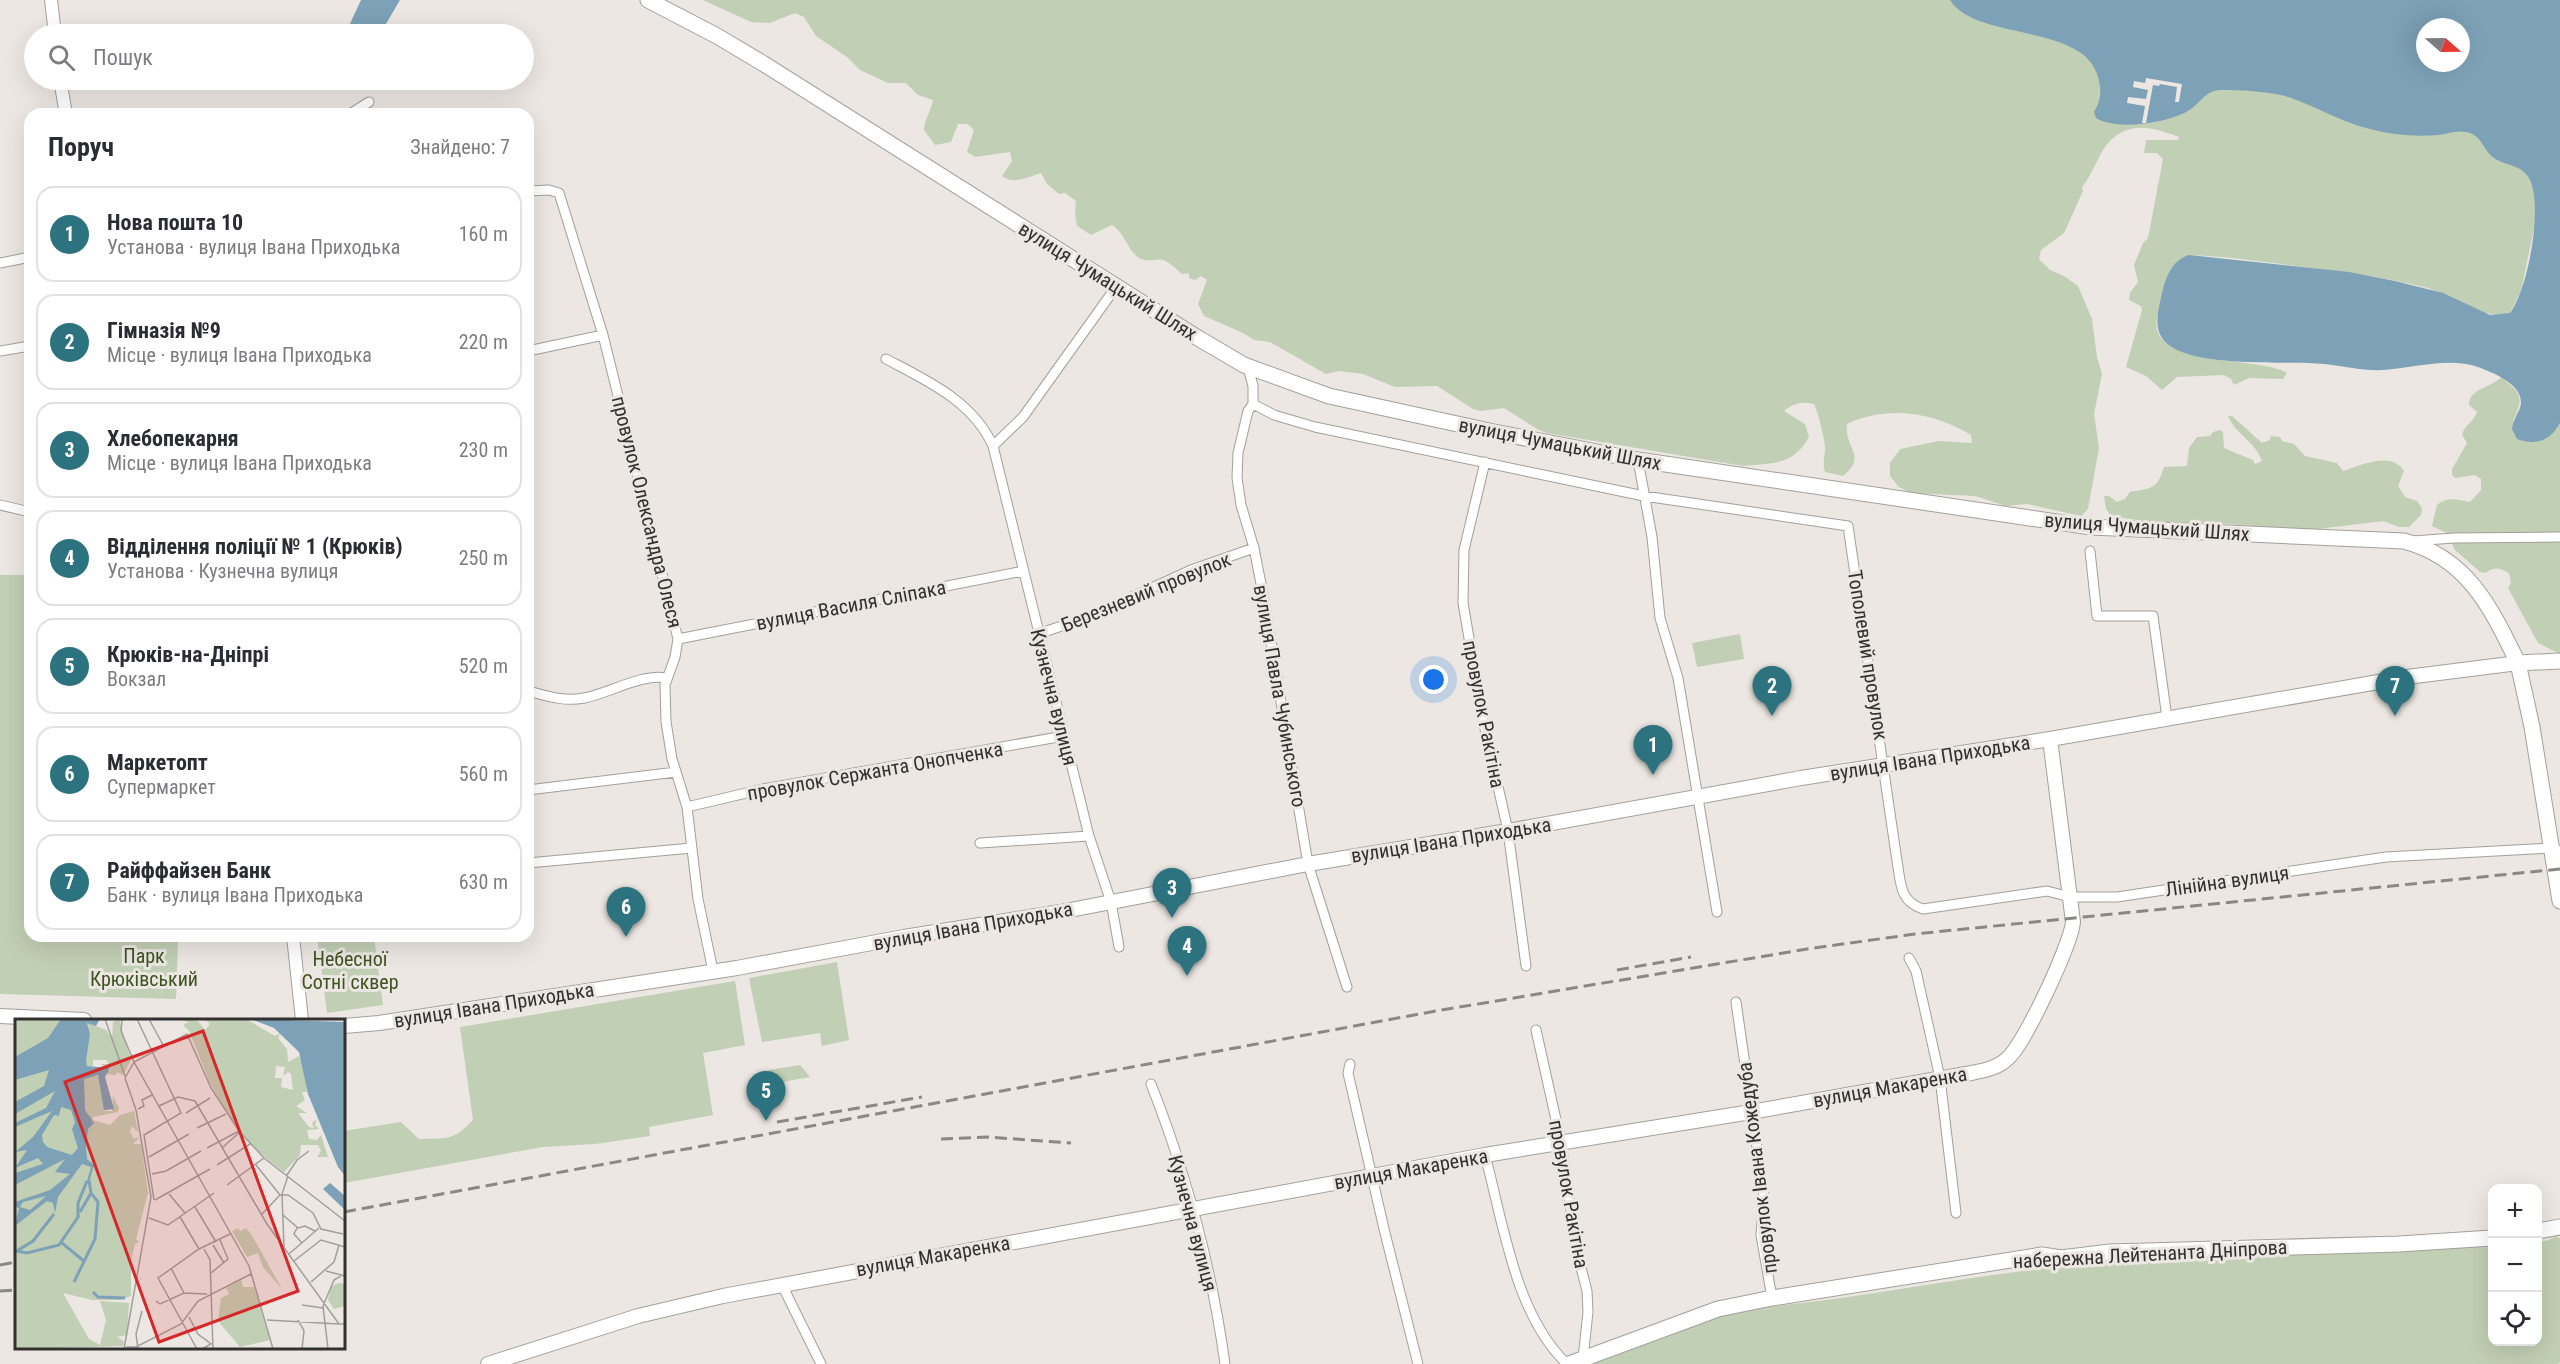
<!DOCTYPE html>
<html lang="uk">
<head>
<meta charset="utf-8">
<style>
  body { margin:0; font-family:"Roboto Condensed",sans-serif; background:#f7f7f7; color:#2b2b33 }
  .controls { position:absolute; right:18px; bottom:18px; display:grid; overflow:hidden; border-radius:12px; box-shadow:0 6px 24px #0002 }
  .controls button { width:54px; height:54px; display:grid; place-items:center; padding:0; border:0; border-bottom:2px solid #e1e1e2; background:#fff; color:#2b2b33; font:30px sans-serif }
  .compass { position:absolute; left:2416px; top:18px; width:54px; height:54px; border-radius:50%; background:#fff; box-shadow:0 6px 24px #0002; rotate:110deg }
  .you { position:absolute; left:1434px; top:680px; width:21px; height:21px; margin:-15px; border:4px solid #fff; border-radius:50%; background:#1a73e8; box-shadow:0 0 0 9px #1a73e833 }
  .badge { display:grid; place-items:center; width:39px; height:39px; border-radius:50%; background:#2c727f; color:#fff; font-size:20px; font-weight:700 }
  .pin { position:absolute; translate:-50% -50px; filter:drop-shadow(0 2px 3px #0008) }
  .pin::after { content:''; position:absolute; top:32px; width:21px; height:18px; background:inherit; clip-path:polygon(0 0,100% 0,50% 100%) }
  .list { margin:0; padding:0; list-style:none }
  h2 { display:flex; justify-content:space-between; align-items:center; height:78px; margin:0; padding:0 24px; font-size:26px }
  h2 small { font-size:20px; font-weight:400; color:#7c7c81 }
  .list li { display:grid; grid-template-columns:39px 1fr auto; gap:18px; align-items:center; box-sizing:border-box; height:96px; margin:0 12px 12px; padding:0 12px; border:2px solid #e1e1e2; border-radius:18px }
  .list b { display:block; font-size:22px; white-space:nowrap }
  .list p { margin:0; font-size:20px; white-space:nowrap; color:#7c7c81 }
  .list em { font-size:20px; font-style:normal; color:#7c7c81 }
  .icon { flex:none; width:33px; height:33px; fill:none; stroke:currentColor; stroke-width:2; stroke-linecap:round; stroke-linejoin:round }
  .map { position:relative; flex:none; width:2560px; height:1364px; overflow:hidden }
  .search { position:absolute; background:#fff; box-shadow:0 6px 24px #0002; left:24px; top:24px; width:510px; height:66px; display:flex; align-items:center; gap:15px; box-sizing:border-box; padding:0 21px; border-radius:33px; color:#7c7c81; font-size:22px }
  .panel { position:absolute; background:#fff; box-shadow:0 6px 24px #0002; left:24px; top:108px; width:510px; height:834px; border-radius:18px }
  .map>svg:first-child { display:block }
</style>
</head>
<body>
<div class="map">
<svg width="2560" height="1364" viewBox="0 0 2560 1364">
  <rect width="100%" height="100%" fill="#ece7e2"/>
  <path fill="#c1cfb4" fill-rule="evenodd" d="M703 0H2560V227L2535 224 2521 291 2510 313C2482 322 2451 294 2424 287 2380 276 2334 271 2289 265 2256 261 2222 256 2189 255 2182 269 2160 303 2157 316 2146 370 2260 355 2287 373L2283 379 2249 378 2234 385 2231 379 2224 375 2177 377 2162 390 2146 376 2126 367 2142 310 2141 306 2129 300 2130 293 2138 282 2134 265 2143 243 2148 238 2163 159 2157 153H2144L2146 140H2178L2179 137C2151 126 2123 119 2103 150 2096 162 2091 176 2082 187L2083 191 2064 233 2041 250 2039 259 2050 270 2064 276 2078 286 2092 319 2097 357 2102 374 2094 414 2099 448 2088 509 2081 516 2027 504 2006 506 1975 496 1911 493 1899 487 1890 476V463L1900 449 1939 441 1972 443 1971 435C1934 412 1886 405 1847 424 1844 449 1868 455 1843 476L1825 472C1822 464 1825 457 1825 448 1825 439 1818 412 1814 404 1803 401 1793 403 1784 411L1805 424 1809 437C1793 466 1772 463 1743 466L1547 433 1537 429 1504 408 1480 411 1473 409 1437 386 1395 387 1363 374 1339 371 1326 374 1270 342 1254 340 1243 333 1204 316 1198 304 1207 280 1201 276 1195 280 1189 278V273L1182 274C1177 270 1170 262 1163 260 1155 258 1147 263 1139 258 1127 250 1125 233 1112 225L1091 235 1077 226 1075 214 1076 201 1065 193 1059 194 1047 184 1041 173C1028 177 1014 185 1002 176L1012 161 1010 152 975 157 967 152 974 130 968 124H958L951 142 935 145 924 130C925 118 931 111 933 100L918 95 906 83H888L860 70 847 57 816 36 804 17 795 13 770 23 751 22ZM2425 27H2461V63H2425Z
    M2501 377C2522 394 2524 397 2513 421L2556 430 2560 423V654L2538 643 2508 588 2511 583 2509 573C2499 568 2495 566 2485 573L2480 572 2454 549 2449 534 2432 526 2437 505C2448 496 2456 500 2470 502L2481 490V479L2475 475 2455 478 2452 475V469L2467 443 2462 435C2464 425 2474 422 2477 412L2469 405C2469 388 2491 388 2501 377Z
    M2228 416H2232L2262 443 2270 440 2271 436 2280 437 2282 441 2294 444 2305 456 2337 463 2343 471C2360 466 2391 450 2404 471L2398 486 2405 497 2417 501 2422 508 2421 515 2409 527H2399L2383 521 2318 529H2293L2216 523H2155L2111 516 2106 509 2104 496H2109L2117 502 2125 499 2130 492C2153 488 2157 489 2164 467L2187 466 2189 448 2197 437 2210 436 2213 432 2220 430 2223 432 2224 448 2253 460 2255 464 2262 461C2255 441 2236 435 2228 416Z
    M0 575H30V936H180L178 938 176 999 0 994Z
    M1740 634 1744 659 1697 667 1692 643Z
    M317 936H374L383 1005 327 1013Z
    M837 962 849 1040 822 1046 820 1033 762 1042 749 978Z
    M735 981 745 1045 703 1053 713 1115 649 1127 650 1136 595 1144 543 1147 344 1183V1131L401 1122 419 1139C448 1138 453 1141 473 1120L460 1027Z
    M800 1065 810 1077 771 1084 769 1070Z
    M2555 1237 2560 1238V1363L2557 1364H1591L1716 1315 1753 1308C1843 1301 1933 1282 2023 1271 2178 1253 2337 1249 2492 1247V1342H2538V1242L2549 1240Z"/>
  <path fill="#7da1b6" fill-rule="evenodd" d="M361 0H400L380 34H338L348 28Z
    M1950 0H2560V423C2550 441 2536 446 2517 439L2512 429C2513 421 2517 415 2520 408 2527 386 2494 373 2478 367 2449 357 2414 368 2383 370 2363 371 2344 366 2324 364 2288 360 2183 370 2162 338 2154 326 2158 311 2161 298 2165 280 2170 261 2189 255L2349 272 2395 281 2443 293 2490 315 2510 313C2528 290 2544 204 2529 178 2521 164 2505 166 2494 158 2482 149 2482 134 2465 132 2456 130 2447 134 2438 135 2415 137 2392 135 2370 129 2340 122 2314 105 2285 96 2264 91 2242 90 2221 90 2204 91 2201 103 2188 111 2167 123 2117 131 2096 118L2094 112C2101 100 2102 91 2098 77 2084 23 1975 41 1950 0ZM2425 27H2461V63H2425Z"/>
  <path fill="#ece7e2" d="M2146 78 2182 84 2179 102H2175L2177 87 2160 84 2159 86 2153 85 2146 123H2142L2145 106 2127 103 2128 97 2146 99 2148 90 2133 87 2134 81 2145 83Z"/>
  <g fill="none" stroke-linecap="round" stroke-linejoin="round">
    <defs>
      <path id="minor" d="M350 114 369 102
        M528 191 549 190 559 193 603 335 678 639 675 657 665 685 666 722 672 759 687 807 698 899 713 971
        M0 263 30 257
        M1116 287 1023 417 993 446 1089 836 1111 902 1119 947
        M0 351 30 346
        M528 351 603 335
        M886 359C926 380 973 401 993 446
        M1248 367 1253 386V404
        M1253 404 1274 415 1315 427 1644 496 1848 526 1897 861C1901 883 1899 901 1923 909L2047 891 2070 897H2117L2386 857 2551 848 2560 851
        M1253 404 1248 411 1238 453 1237 478 1241 505 1254 548 1263 594 1308 864 1347 987
        M1638 460 1652 537 1660 618 1678 678 1717 912
        M1485 462 1464 550 1463 603 1483 720 1508 831 1526 966
        M0 505 30 512
        M2413 541 2454 538 2560 537
        M2090 551 2097 616H2153L2167 718
        M1038 634 1088 617 1191 570 1254 548
        M678 639 1023 571
        M528 691C547 696 564 702 584 698 607 694 643 673 666 678
        M528 790 676 772
        M687 807 763 789 1064 736
        M980 843 1089 836
        M528 863 692 848
        M1909 958 1916 971 1940 1078 1956 1213
        M1736 1002 1764 1197 1761 1235 1772 1298
        M1536 1030 1561 1142 1577 1252 1587 1291 1588 1312 1583 1358
        M1350 1064 1348 1073 1385 1233 1418 1364
        M1151 1084C1186 1173 1212 1269 1225 1364
        M1485 1155C1503 1222 1515 1315 1567 1364
        M782 1285 821 1364"/>
      <path id="tertiary" d="M51 0 55 34
        M60 80 66 114
        M293 936 302 1020"/>
      <path id="secondary" d="M0 1016 84 1020
        M344 1026 379 1023 737 968 904 937 1060 912 1308 864 1508 831 1801 778 2050 739 2407 677 2518 663
        M488 1364 638 1316 723 1296 1485 1155 1751 1112 1966 1074C1981 1071 1997 1069 2008 1058 2025 1043 2071 944 2073 922L2050 739"/>
      <path id="primary" d="M2518 663 2532 727 2560 901
        M2538 1231 2560 1227
        M1569 1364 1718 1309 1772 1298 2042 1255 2061 1258 2110 1252 2399 1244 2492 1238"/>
      <path id="trunk" d="M648 0 717 36 764 64 1198 338 1244 365 1329 396 1494 432 1638 460 2091 527 2404 541C2468 558 2491 608 2518 663L2560 661"/>
    </defs>
    <use href="#minor" stroke="#a49f9a" stroke-width="11"/>
    <use href="#tertiary" stroke="#a49f9a" stroke-width="14"/>
    <use href="#secondary" stroke="#a49f9a" stroke-width="16"/>
    <use href="#primary" stroke="#a49f9a" stroke-width="17"/>
    <use href="#trunk" stroke="#a49f9a" stroke-width="17"/>
    <use href="#minor" stroke="#fff" stroke-width="9"/>
    <use href="#tertiary" stroke="#fff" stroke-width="12"/>
    <use href="#secondary" stroke="#fff" stroke-width="14"/>
    <use href="#primary" stroke="#fff" stroke-width="15"/>
    <use href="#trunk" stroke="#fff" stroke-width="15"/>
    <path stroke="#8b8884" stroke-width="3" stroke-dasharray="12 6" stroke-linecap="butt" d="M1617 970 1691 957
      M777 1122 922 1097
      M941 1139 987 1137 1071 1143
      M344 1212 1436 1011 1807 949 1915 934 2560 869
      M0 1265 16 1262
      M0 1291 16 1290"/>
  </g>
  <g text-anchor="middle" dominant-baseline="central" stroke-width="6" stroke-linejoin="round" paint-order="stroke">
    <g font-size="20" fill="#33312f" stroke="#ece7e2">
      <text transform="translate(1108 281) rotate(32)">вулиця Чумацький Шлях</text>
      <text transform="translate(1560 444) rotate(11)">вулиця Чумацький Шлях</text>
      <text transform="translate(647 512) rotate(76)">провулок Олександра Олеся</text>
      <text transform="translate(2147 527) rotate(4)">вулиця Чумацький Шлях</text>
      <text transform="translate(1146 592) rotate(-22)">Березневий провулок</text>
      <text transform="translate(851 605) rotate(-11)">вулиця Василя Сліпака</text>
      <text transform="translate(1868 655) rotate(81)">Тополевий провулок</text>
      <text transform="translate(1280 696) rotate(80)">вулиця Павла Чубинського</text>
      <text transform="translate(1054 697) rotate(76)">Кузнечна вулиця</text>
      <text transform="translate(1484 714) rotate(79)">провулок Ракітіна</text>
      <text transform="translate(1930 758) rotate(-9)">вулиця Івана Приходька</text>
      <text transform="translate(875 771) rotate(-10)">провулок Сержанта Онопченка</text>
      <text transform="translate(1451 840) rotate(-9)">вулиця Івана Приходька</text>
      <text transform="translate(2227 881) rotate(-8)">Лінійна вулиця</text>
      <text transform="translate(973 926) rotate(-10)">вулиця Івана Приходька</text>
      <text transform="translate(494 1005) rotate(-9)">вулиця Івана Приходька</text>
      <text transform="translate(1890 1087) rotate(-10)">вулиця Макаренка</text>
      <text transform="translate(1757 1168) rotate(-97)">провулок Івана Кожедуба</text>
      <text transform="translate(1411 1169) rotate(-10)">вулиця Макаренка</text>
      <text transform="translate(1569 1194) rotate(80)">провулок Ракітіна</text>
      <text transform="translate(1193 1223) rotate(75)">Кузнечна вулиця</text>
      <text transform="translate(2150 1254) rotate(-3)">набережна Лейтенанта Дніпрова</text>
      <text transform="translate(933 1256) rotate(-10)">вулиця Макаренка</text>
    </g>
    <g font-size="20" fill="#3d5320" stroke="#ece7e2">
      <text x="144" y="956">Парк<tspan x="144" dy="23">Крюківський</tspan></text>
      <text x="350" y="959">Небесної<tspan x="350" dy="23">Сотні сквер</tspan></text>
    </g>
  </g>
  <g transform="translate(15 1019)">
    <rect width="330" height="330" fill="#ece7e2"/>
    <path d="M0 0H70L71 39 75 15 72 3 91 11 97 19 98 3 104 0 116 41 108 56 102 53 101 56 90 55 96 50 85 45H93L92 41H78V47H71L73 57H84L90 92H97L98 77 104 89 103 93 78 98V101L95 106 105 96 119 92 123 113 117 107 115 113 119 120 125 118 118 125H126L133 174 121 220 124 223 120 225 116 241V277L106 281H77L48 274 74 320 85 326 91 301 85 282 114 284 112 316 102 318 109 322 108 327 0 330ZM165 0H173L183 2 190 11 195 5 189 0H231L260 17 265 14 263 19 272 30 273 43 284 37 289 47 292 73H287L290 81 281 87 292 94H283L294 108 299 109 297 104 302 100 300 106 304 110 292 111 294 120 302 121 306 116 313 138H302L306 132 303 126H286L285 136 269 153 246 135 219 106 195 64 174 12 168 6 174 3ZM261 47 270 48 268 57 273 53 276 55 278 71 266 68 267 59H260ZM223 209 225 212 231 209 236 215 267 270 248 248 243 234 232 238 217 212ZM226 261 228 268H239L255 321 225 328 203 302 206 279 214 275 211 269ZM325 264 330 265V287L319 290 313 281 316 267Z" fill="#c1cfb4" fill-rule="evenodd"/>
    <path d="M46 0H85L81 7 72 4 75 15 71 42 72 47 95 49 90 58 99 90 89 91 83 56 69 60 70 91 79 104 73 110 71 127 72 140 79 146 75 160 72 162 76 148 67 145 43 178 40 194 38 184 32 182 0 207 4 189 0 188V183L35 171 55 155 40 153 50 140 0 166V154L28 145 23 139 0 149 12 131 0 133 18 118 37 92 0 108V104L31 89 40 72 0 95V83L29 67 34 51 0 61V38L33 19ZM46 88 56 91 60 103 57 110 63 129 57 136 32 128 28 123 27 116 39 96 44 97ZM31 177 15 191 5 188 8 183ZM236 0 330 3V157L323 148 293 75 284 33 259 9ZM315 164 330 177V191L308 170Z" fill="#7da1b6" fill-rule="evenodd"/>
    <path fill="none" stroke="#7da1b6" stroke-width="3" d="M65 193 76 174M47 224 70 243M2 232 12 234 44 226 63 198V184L72 162M0 233 18 222 39 195M59 263 80 220 83 183 76 174 74 161M78 273 83 278 110 279"/>
    <path fill="none" stroke="#a29e9a" stroke-width="1.5" d="M90 0 110 57M107 0 106 12 119 43 110 59 121 91 136 178 109 330M122 0 166 94 129 116 139 181M134 0 148 26M144 87 163 78 180 82 252 205 324 305H330M123 90 129 87 127 81 137 76M171 94 195 79M182 109 211 95M208 128 225 113M192 129 224 112M134 138 174 115M202 146 235 125M241 146 265 176M137 155 151 152 186 132M272 156 282 141 294 132M212 166 249 139M154 175 170 194M140 181 195 150M180 188 201 223M247 195 265 176H273L298 194 306 210 328 215M268 196 283 209 290 207 300 212M165 198 184 230M134 199 153 206 199 174M282 209 279 215 287 224M198 226 209 244M269 228 267 175 273 157M189 230 195 241 198 330M274 235 304 209M279 242 306 221 330 228M156 249 169 274M311 252 330 257M196 254 213 240 205 221M296 263 319 243 324 226M141 282 145 285 169 274 192 275M287 286 308 289M174 298 183 315 196 325 187 330M252 301 324 305M283 301 289 312 287 330M111 328H121L166 305 183 282 236 255M123 330 121 315 127 292M182 330 143 259 184 230 215 215M258 330 234 247 119 43 172 15 196 69 224 112 249 139 330 202M313 330 308 287 319 261 326 257"/>
    <path fill="#d62828" fill-opacity="0.15" stroke="#d62828" stroke-width="3" d="M188 12 283 272 144 323 50 63Z"/>
    <rect width="330" height="330" fill="none" stroke="#33312f" stroke-width="3"/>
  </g>
</svg>
<div class="controls">
<button>+</button>
<button>−</button>
<button><svg class="icon" aria-label="locate" viewBox="0 0 24 24"><circle cx="12" cy="12" r="6"/><path d="M12 2v4M12 18v4M2 12h4M18 12h4"/></svg></button>
</div>
<svg class="compass" viewBox="-18 -18 36 36"><path d="M0-13l5 13h-10z" fill="#e53935"/><path d="M0 13l5-13h-10z" fill="#7c7c81"/></svg>
<div class="you"></div>
<div class="pin badge" style="left:1653px;top:775px">1</div>
<div class="pin badge" style="left:1772px;top:716px">2</div>
<div class="pin badge" style="left:1172px;top:918px">3</div>
<div class="pin badge" style="left:1187px;top:976px">4</div>
<div class="pin badge" style="left:766px;top:1121px">5</div>
<div class="pin badge" style="left:626px;top:937px">6</div>
<div class="pin badge" style="left:2395px;top:716px">7</div>
<div class="search"><svg class="icon" aria-label="search" viewBox="0 0 24 24"><circle cx="10" cy="10" r="6"/><path d="M15 15l6 6"/></svg>Пошук</div>
<section class="panel">
<h2>Поруч<small>Знайдено: 7</small></h2>
<ul class="list">
<li><span class="badge">1</span><div><b>Нова пошта 10</b><p>Установа · вулиця Івана Приходька</p></div><em>160 m</em></li>
<li><span class="badge">2</span><div><b>Гімназія №9</b><p>Місце · вулиця Івана Приходька</p></div><em>220 m</em></li>
<li><span class="badge">3</span><div><b>Хлебопекарня</b><p>Місце · вулиця Івана Приходька</p></div><em>230 m</em></li>
<li><span class="badge">4</span><div><b>Відділення поліції № 1 (Крюків)</b><p>Установа · Кузнечна вулиця</p></div><em>250 m</em></li>
<li><span class="badge">5</span><div><b>Крюків-на-Дніпрі</b><p>Вокзал</p></div><em>520 m</em></li>
<li><span class="badge">6</span><div><b>Маркетопт</b><p>Супермаркет</p></div><em>560 m</em></li>
<li><span class="badge">7</span><div><b>Райффайзен Банк</b><p>Банк · вулиця Івана Приходька</p></div><em>630 m</em></li>
</ul>
</section>
</div>
</body>
</html>
